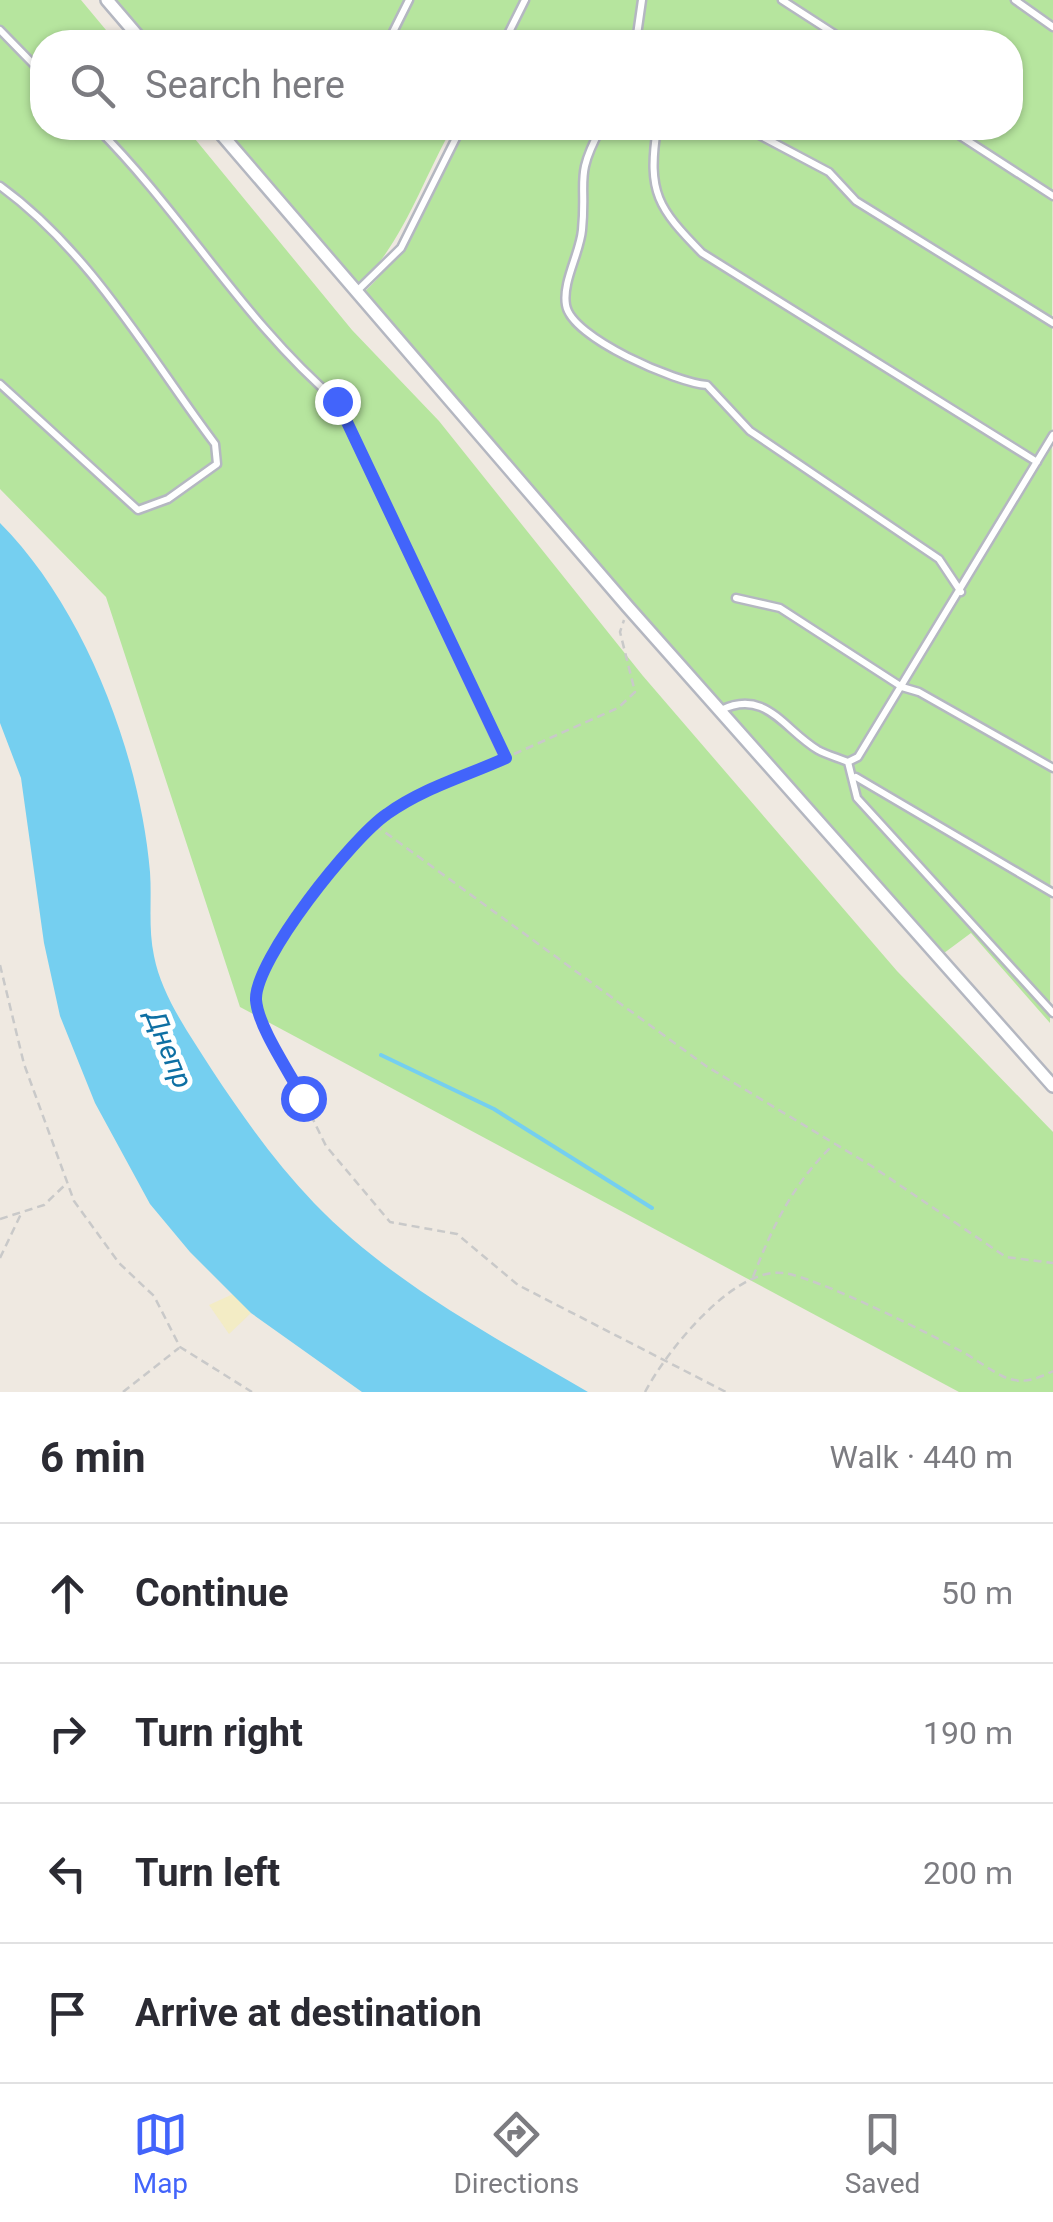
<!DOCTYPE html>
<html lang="en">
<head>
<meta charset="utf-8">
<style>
  body { margin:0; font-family:Roboto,sans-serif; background:#f7f7f7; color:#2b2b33 }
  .stop { position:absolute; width:30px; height:30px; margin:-22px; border:8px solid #4264fb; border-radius:50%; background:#fff }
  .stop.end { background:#4264fb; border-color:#fff; box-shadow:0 2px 10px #0008 }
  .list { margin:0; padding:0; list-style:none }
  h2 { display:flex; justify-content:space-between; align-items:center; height:130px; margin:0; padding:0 40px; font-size:42px }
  h2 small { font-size:32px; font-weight:400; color:#7c7c81 }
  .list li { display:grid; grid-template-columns:65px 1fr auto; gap:30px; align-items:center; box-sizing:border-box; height:140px; padding:0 40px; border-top:2px solid #e1e1e2 }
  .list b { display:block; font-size:38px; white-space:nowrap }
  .list em { font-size:32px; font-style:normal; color:#7c7c81 }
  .icon { flex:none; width:55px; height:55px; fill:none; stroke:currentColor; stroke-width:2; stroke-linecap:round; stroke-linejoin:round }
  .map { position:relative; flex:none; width:1053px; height:1392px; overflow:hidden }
  .search { position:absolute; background:#fff; box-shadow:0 2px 8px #0004; left:30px; right:30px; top:30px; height:110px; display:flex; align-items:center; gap:25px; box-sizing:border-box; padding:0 35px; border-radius:40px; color:#7c7c81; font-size:38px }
  .sheet { height:690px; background:#fff }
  nav { display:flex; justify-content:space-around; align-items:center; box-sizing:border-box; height:140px; border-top:2px solid #e1e1e2; background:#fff; font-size:28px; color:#7c7c81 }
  nav a { display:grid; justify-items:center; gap:5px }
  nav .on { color:#4264fb }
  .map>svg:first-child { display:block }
</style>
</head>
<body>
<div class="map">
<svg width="1053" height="1392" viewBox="0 0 1053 1392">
  <rect width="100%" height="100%" fill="#efe9e1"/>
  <path fill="#b6e59e" d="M0 0H81L116 42H42V128H186L352 330 439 421 643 676 897 971 1053 1132V1392H959L240 1007 106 597 0 489Z
    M106 0H521L500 42H141Z
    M528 0H1053L1050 1023 971 933 936 959 360 296C412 250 430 188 461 128H1010V42H509Z
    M212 128H452C420 185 403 244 355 290Z"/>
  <path fill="#f3ecc5" d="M233 1294 251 1313 229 1334 209 1305Z"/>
  <path fill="#75cff0" d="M0 523C84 607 140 754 150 872 152 900 148 928 154 956 162 997 190 1035 212 1070 243 1117 275 1162 314 1203 390 1282 494 1337 588 1392H362L251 1313 190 1252 150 1204 95 1103 60 1016 44 943 21 778 0 723Z"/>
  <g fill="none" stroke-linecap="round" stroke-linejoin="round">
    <path stroke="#75cff0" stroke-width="4" d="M381 1055 494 1109 652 1208"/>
    <defs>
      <path id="lane" d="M782 0 847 42
        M1015 0 1053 27
        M0 30 42 73
        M388 42 409 0
        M504 42 525 0
        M636 42 642 0
        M97 128C183 214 244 322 337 401L505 758
        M601 128C574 178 587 179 582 230 580 253 562 282 566 305 571 338 677 383 707 385L750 431 939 559 961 592
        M657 128C647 193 658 208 702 253L1037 462
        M746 128 829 172 856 201 1053 323
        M948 128 1053 196
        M0 186C92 253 148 355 215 444L217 464 168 499 138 510 0 384
        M358 290 401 248 461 128
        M736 598 780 608 902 687 919 692 1053 768
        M721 710C766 688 784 730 818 750 827 755 839 758 848 762L858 757 1053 435
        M848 762 857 798 1053 1013
        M856 777 1053 893"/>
      <path id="street" d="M107 0 143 42
        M216 128 628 607 1053 1086"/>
    </defs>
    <use href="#lane" stroke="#b4b7c1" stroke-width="11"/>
    <use href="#street" stroke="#b4b7c1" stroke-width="16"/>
    <path stroke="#c9c9c9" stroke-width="2.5" stroke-dasharray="8 5" stroke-linecap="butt" d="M514 754 618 708 635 692 620 632 624 620
      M498 762C460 779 420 790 386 814 343 844 263 952 256 1003L326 1146 390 1222 457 1234 518 1285 726 1392
      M375 825 706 1066 870 1165 1006 1257 1053 1263
      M0 965 24 1064 74 1201 119 1263 154 1296 180 1347 252 1392
      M0 1219 44 1205 65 1185
      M0 1258 21 1214
      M753 1277C773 1225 793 1184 833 1145
      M123 1392 179 1348
      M645 1392C666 1352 733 1267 783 1273 815 1276 940 1338 971 1357 1004 1377 1014 1391 1053 1371"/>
    <use href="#lane" stroke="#fff" stroke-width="6"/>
    <use href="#street" stroke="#fff" stroke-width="11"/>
  </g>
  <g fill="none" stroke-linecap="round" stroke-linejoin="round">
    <path stroke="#4264fb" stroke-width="12" d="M303 1098C290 1073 258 1027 256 1000 254 960 353 837 387 814 423 788 466 776 506 758L337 401"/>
  </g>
  <g text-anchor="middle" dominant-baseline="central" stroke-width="10" stroke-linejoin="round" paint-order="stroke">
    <g font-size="28" font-style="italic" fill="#0d6fa3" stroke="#fff">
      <text transform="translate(169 1049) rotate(68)">Днепр</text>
    </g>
  </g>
</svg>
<div class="stop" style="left:303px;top:1098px"></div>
<div class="stop end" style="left:337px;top:401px"></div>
<div class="search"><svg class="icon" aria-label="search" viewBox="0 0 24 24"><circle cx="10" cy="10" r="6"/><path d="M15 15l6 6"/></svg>Search here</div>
</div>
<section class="sheet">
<h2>6 min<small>Walk · 440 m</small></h2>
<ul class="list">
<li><svg class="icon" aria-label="ahead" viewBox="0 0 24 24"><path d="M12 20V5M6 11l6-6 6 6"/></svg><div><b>Continue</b></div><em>50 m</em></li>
<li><svg class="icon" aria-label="right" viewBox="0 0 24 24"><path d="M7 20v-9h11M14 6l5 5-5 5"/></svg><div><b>Turn right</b></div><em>190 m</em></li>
<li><svg class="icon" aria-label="left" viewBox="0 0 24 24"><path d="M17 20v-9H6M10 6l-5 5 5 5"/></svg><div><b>Turn left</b></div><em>200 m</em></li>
<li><svg class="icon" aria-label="arrive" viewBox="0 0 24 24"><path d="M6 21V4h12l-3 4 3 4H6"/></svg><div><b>Arrive at destination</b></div></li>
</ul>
</section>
<nav>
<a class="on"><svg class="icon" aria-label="map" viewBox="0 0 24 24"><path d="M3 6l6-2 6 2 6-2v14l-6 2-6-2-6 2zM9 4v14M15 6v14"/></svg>Map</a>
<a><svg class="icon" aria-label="directions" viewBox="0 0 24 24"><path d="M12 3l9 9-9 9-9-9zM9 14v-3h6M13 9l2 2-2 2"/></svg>Directions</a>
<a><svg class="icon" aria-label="saved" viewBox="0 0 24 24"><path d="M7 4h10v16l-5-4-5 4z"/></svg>Saved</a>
</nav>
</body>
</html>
